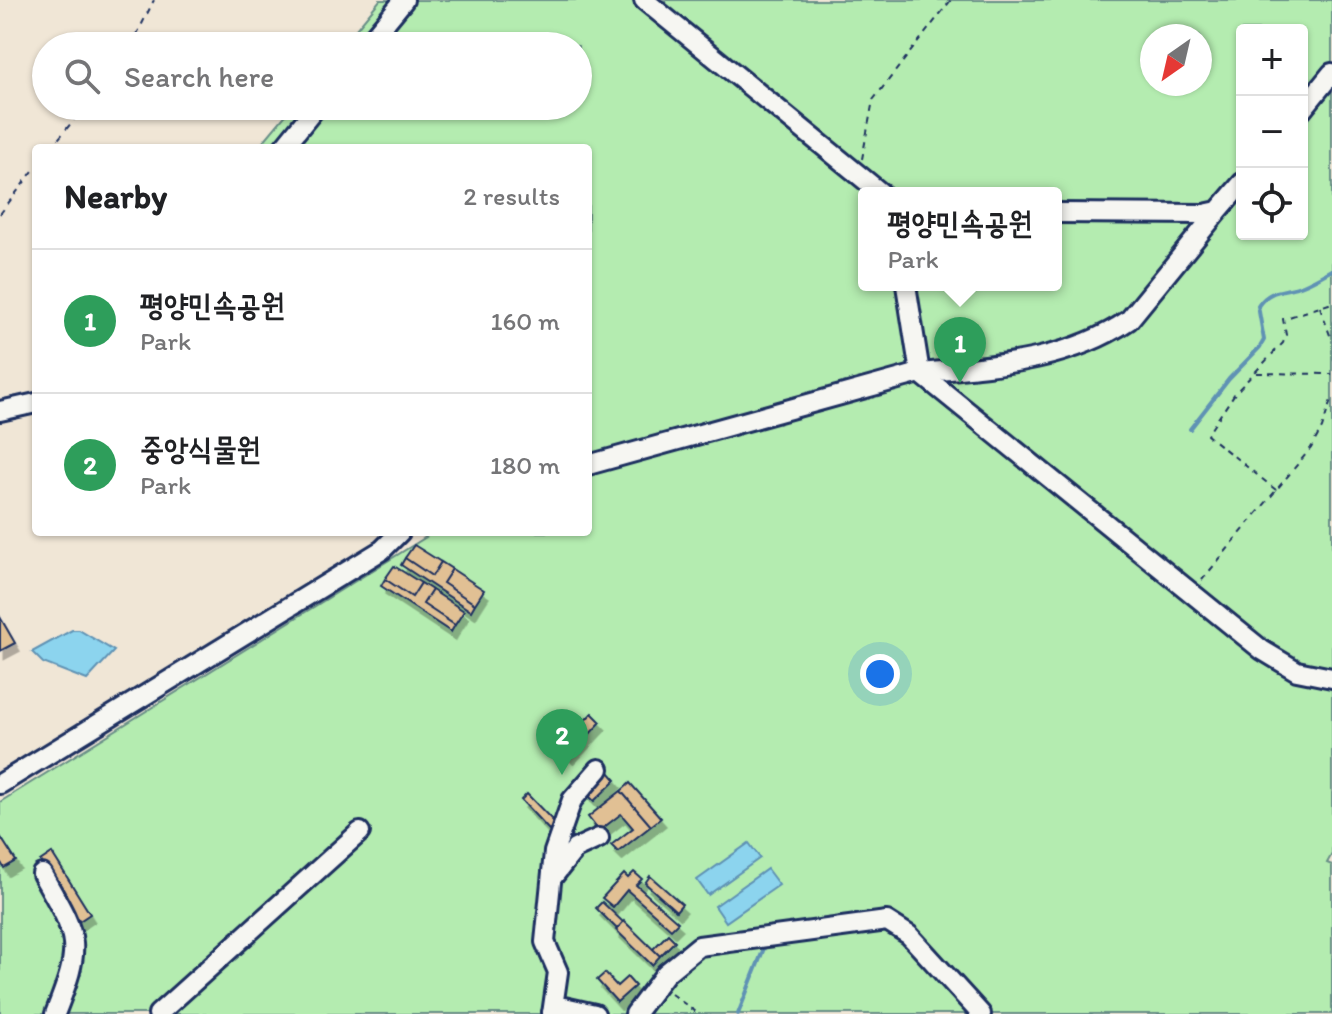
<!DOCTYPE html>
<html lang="en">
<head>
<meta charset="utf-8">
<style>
  body { margin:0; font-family:Itim,"Poor Story",sans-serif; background:#f2f2f2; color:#202124 }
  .controls { position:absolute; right:24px; top:24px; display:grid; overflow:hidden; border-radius:8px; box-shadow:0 2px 6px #0004 }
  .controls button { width:72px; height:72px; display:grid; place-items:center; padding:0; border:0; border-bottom:2px solid #e0e0e0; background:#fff; color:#202124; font:40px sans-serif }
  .compass { position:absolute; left:1140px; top:24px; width:72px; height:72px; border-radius:50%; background:#fff; box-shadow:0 2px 6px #0004; rotate:214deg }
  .you { position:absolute; left:880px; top:674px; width:28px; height:28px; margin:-20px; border:6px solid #fff; border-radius:50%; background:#1a73e8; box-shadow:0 0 0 12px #1a73e833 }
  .badge { display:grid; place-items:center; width:52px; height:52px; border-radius:50%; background:#2563eb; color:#fff; font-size:26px; font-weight:700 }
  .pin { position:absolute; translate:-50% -66px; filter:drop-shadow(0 2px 4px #0008) }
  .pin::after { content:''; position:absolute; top:42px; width:28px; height:24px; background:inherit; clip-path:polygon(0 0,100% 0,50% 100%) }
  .popup { position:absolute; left:858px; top:187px; width:204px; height:104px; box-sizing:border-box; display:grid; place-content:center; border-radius:8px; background:#fff; filter:drop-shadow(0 2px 6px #0005); font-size:26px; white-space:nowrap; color:#757577 }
  .popup b { font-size:30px; color:#202124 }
  .popup::after { content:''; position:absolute; left:50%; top:100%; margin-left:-16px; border:16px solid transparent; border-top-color:#fff }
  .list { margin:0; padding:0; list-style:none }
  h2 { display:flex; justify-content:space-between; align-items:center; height:104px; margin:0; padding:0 32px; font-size:34px }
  h2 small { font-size:26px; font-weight:400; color:#757577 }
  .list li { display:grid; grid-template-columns:52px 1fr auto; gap:24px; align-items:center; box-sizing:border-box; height:144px; padding:0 32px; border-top:2px solid #e0e0e0 }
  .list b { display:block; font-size:30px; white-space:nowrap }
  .list p { margin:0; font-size:26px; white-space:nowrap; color:#757577 }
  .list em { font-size:26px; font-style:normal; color:#757577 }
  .icon { flex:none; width:44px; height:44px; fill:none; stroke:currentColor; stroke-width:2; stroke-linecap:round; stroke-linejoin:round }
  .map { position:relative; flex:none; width:1332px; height:1014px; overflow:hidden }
  .search { position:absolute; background:#fff; box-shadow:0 2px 6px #0004; left:32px; top:32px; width:560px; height:88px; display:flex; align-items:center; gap:20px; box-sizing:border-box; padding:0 28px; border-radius:44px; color:#757577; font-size:30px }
  .panel { position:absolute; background:#fff; box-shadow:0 2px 6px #0004; left:32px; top:144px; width:560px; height:392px; border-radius:8px }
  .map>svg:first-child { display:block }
</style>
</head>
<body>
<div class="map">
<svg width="1332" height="1014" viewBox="0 0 1332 1014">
  <defs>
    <filter id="shadow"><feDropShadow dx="4.5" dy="8" stdDeviation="0" flood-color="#0004"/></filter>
  </defs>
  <rect width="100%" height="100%" fill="#f0e6d6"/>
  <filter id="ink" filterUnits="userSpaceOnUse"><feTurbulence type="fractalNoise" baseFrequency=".0125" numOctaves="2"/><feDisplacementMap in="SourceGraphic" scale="16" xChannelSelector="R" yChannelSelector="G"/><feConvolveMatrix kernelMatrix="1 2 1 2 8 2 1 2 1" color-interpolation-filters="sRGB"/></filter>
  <g filter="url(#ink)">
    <path fill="#b4ecb0" stroke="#688e87" stroke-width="2" fill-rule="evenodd" d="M380 0H1332V854L1327 863 1332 865V1014H0V802L426 537 417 532H588V148H258L293 106H578V46H342ZM1242 30H1302V234H1242ZM1152 36H1200V84H1152ZM864 193H1056V285H864Z"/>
    <path fill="#8cd4ee" stroke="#5f92b4" stroke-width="2" d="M72 630H79L114 651 87 680 43 663 32 652Z
      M749 843 760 858 708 895 697 880Z
      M767 869 779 885 726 922 715 906Z"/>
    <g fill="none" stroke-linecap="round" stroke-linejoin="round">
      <path stroke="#5f92b4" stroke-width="4" d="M1190 429 1229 379 1260 347 1264 340 1258 306C1270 288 1285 292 1303 285 1313 281 1323 275 1332 270
        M738 1014 766 943"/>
    </g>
    <path fill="#e1c094" stroke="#1b2f5e" stroke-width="2" filter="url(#shadow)" d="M414 545 441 562 432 576 405 558Z
      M405 558 432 576 441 562 452 569 443 583 475 604 471 611 401 565Z
      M394 566 421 583 412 597 385 579Z
      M452 569 484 590 475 604 443 583Z
      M385 579 412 597 421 583 432 590 423 604 455 625 451 632 381 586Z
      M432 590 464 611 455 625 423 604Z
      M0 617 15 643 0 651Z
      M592 713 601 722 569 756 560 747Z
      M608 771 616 780 594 801 585 792Z
      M630 783 661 818 651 826 621 791Z
      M621 791 651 826 618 852 611 845 633 828 621 814 599 831 588 817Z
      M527 794 556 824 549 830 521 800Z
      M0 836 16 861 4 868 0 861Z
      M52 853 90 914 78 922 40 861Z
      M634 872 642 879 636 885 678 922 671 929 627 890 613 907 602 898 624 874 628 878Z
      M650 876 682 904 676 911 645 883Z
      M602 902 623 922 617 929 596 908Z
      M624 921 660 956 652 965 616 930Z
      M668 934 675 941 660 956 653 949Z
      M605 973 617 986 627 977 635 986 617 1002 597 980Z"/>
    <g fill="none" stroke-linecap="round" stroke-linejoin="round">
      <defs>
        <path id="minor" d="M644 0 881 193
          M366 46 404 0
          M1302 110 1332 73
          M283 148 317 106
          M1056 213 1204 214 1218 211 1242 183
          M920 373 1262 650 1297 671 1332 678
          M920 373C992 366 1067 362 1129 320L1218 211
          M0 411 36 403
          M588 465 920 373 906 285
          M0 784 382 550 400 532
          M42 874C79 939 83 943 55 1014
          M552 878 575 849 599 838
          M552 1012 564 1007 595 1014
          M158 1014 360 832
          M552 1014 558 972 545 942 554 852 572 800 599 769
          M635 1014 666 973 699 946 887 921 909 935 981 1014"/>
      </defs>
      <use href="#minor" stroke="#1b2f5e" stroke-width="24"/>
      <path stroke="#1b2f5e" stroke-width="2" stroke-dasharray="6 6" stroke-linecap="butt" d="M131 46 154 0
        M51 148 85 106
        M862 159 873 100 951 0
        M0 214 36 167
        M1320 307 1332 341
        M1257 373 1332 374
        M1276 490 1207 435 1235 393 1283 343 1286 335 1283 319 1332 303
        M1202 580 1311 448 1322 428 1332 397
        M671 994 699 1014"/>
      <use href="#minor" stroke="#f6f6f2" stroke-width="18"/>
    </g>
  </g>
</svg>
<div class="controls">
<button>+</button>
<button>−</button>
<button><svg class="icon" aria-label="locate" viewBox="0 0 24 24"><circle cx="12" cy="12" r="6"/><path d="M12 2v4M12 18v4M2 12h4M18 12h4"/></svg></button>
</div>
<svg class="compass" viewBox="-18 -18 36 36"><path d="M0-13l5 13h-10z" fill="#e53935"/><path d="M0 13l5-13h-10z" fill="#757577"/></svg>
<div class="you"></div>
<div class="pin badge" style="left:960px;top:383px;background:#2e9e5b">1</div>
<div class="popup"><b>평양민속공원</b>Park</div>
<div class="pin badge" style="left:562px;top:775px;background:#2e9e5b">2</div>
<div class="search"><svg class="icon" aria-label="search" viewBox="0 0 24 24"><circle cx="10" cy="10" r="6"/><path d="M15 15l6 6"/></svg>Search here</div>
<section class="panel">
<h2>Nearby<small>2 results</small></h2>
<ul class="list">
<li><span class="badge" style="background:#2e9e5b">1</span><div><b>평양민속공원</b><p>Park</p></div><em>160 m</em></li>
<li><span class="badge" style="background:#2e9e5b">2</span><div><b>중앙식물원</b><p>Park</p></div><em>180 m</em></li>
</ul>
</section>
</div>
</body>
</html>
